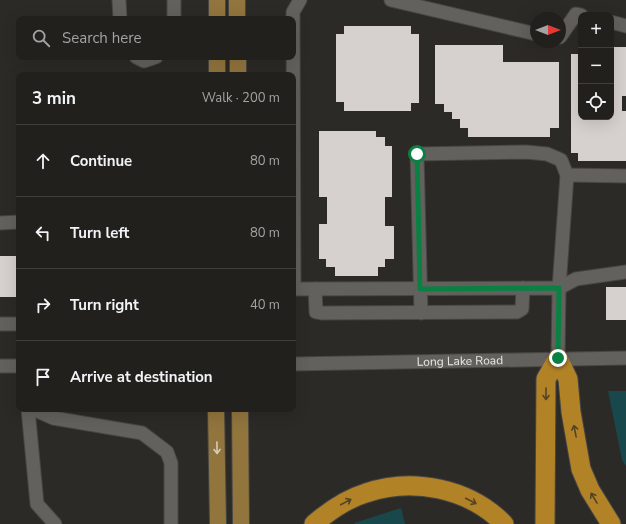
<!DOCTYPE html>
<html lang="en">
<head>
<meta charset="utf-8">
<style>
  body { margin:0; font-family:"Nunito Sans",sans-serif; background:#2d2d29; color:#f1f3f6 }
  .controls { position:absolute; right:12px; top:12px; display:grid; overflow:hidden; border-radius:8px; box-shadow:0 4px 16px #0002 }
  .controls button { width:36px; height:36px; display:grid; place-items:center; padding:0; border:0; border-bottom:1px solid #3e3e3b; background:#21201c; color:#f1f3f6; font:20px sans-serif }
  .compass { position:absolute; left:530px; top:12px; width:36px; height:36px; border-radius:50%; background:#21201c; box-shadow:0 4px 16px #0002; rotate:90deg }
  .stop { position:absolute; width:12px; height:12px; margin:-9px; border:3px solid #0b8043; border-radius:50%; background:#fff }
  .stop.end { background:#0b8043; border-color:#fff; box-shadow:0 1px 4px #0008 }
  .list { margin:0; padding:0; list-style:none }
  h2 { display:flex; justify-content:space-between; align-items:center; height:52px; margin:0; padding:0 16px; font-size:17px }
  h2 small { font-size:13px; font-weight:400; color:#a2a3a3 }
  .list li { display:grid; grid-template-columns:26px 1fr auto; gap:12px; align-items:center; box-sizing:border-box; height:72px; padding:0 16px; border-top:1px solid #3e3e3b }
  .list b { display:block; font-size:15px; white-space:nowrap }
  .list em { font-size:13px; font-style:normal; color:#a2a3a3 }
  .icon { flex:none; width:22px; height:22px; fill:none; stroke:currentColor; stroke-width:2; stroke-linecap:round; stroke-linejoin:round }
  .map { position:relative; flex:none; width:626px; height:524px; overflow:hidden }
  .search { position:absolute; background:#21201c; box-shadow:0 4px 16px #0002; left:16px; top:16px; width:280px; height:44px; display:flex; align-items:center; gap:10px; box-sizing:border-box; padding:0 14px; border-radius:8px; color:#a2a3a3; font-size:15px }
  .panel { position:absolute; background:#21201c; box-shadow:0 4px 16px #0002; left:16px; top:72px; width:280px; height:340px; border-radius:8px }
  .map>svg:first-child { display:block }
</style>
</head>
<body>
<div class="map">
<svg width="626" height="524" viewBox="0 0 626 524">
  <rect width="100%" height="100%" fill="#2c2a26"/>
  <path fill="#18484c" d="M608 391H626V466L622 460Z
    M401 508 405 524H355L354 523Z"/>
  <path fill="#d6d0ce" d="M344 26H411V34H419V103H411V111H344V102H336V34H344Z
    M435 45H503V62H559V128H550V137H468V128H460V119H452V112H444V104H435Z
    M578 47H581V117H611V47H626V96H622V111H626V161H578V153H571V54H578Z
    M319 131H376V137H385V146H392V197H385V226H394V259H385V267H378V276H335V267H326V259H319V224H327V197H319Z
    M0 256H19V297H0Z
    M606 287H626V320H606Z"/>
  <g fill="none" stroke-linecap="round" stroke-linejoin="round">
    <defs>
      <g id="minor">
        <path d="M119 0 120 19"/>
        <path d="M174 0V19"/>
        <path d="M300 0 293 12 294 289 559 288 558 358"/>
        <path d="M391 0 536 34"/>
        <path d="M611 22 626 26"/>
        <path d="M560 37 576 14 581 15"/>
        <path d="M136 57 144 61 156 57"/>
        <path d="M0 223 19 222"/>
        <path d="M559 288 567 175"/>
        <path d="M559 288 576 279 626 272"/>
        <path d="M315 289 316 312 321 313 517 312 522 309 523 288"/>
        <path d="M421 313 417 154 526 152 547 154 561 160 567 175 626 176"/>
        <path d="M0 324H19"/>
        <path id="s1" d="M293 364 626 358"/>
        <path d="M0 366H19"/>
        <path d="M28 409 37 504 55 524"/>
        <path d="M33 409 53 418 142 433 167 452 171 463V524"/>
      </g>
      <path id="major" d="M237 0V19
        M217 19V0
        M238 57V75
        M217 75V57
        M216 409 218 524
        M240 409 241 524"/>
      <path id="highway" d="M558 358 568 379 571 412 581 469 590 490 611 524
        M314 524C329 511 346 499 366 493 412 477 469 488 504 524
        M545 524 546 379 558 358"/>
    </defs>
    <use href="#minor" stroke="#474643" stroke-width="15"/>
    <use href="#major" stroke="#474643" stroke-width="18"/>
    <use href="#highway" stroke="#474643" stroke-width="21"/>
    <use href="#minor" stroke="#63615d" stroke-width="13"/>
    <use href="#major" stroke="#92753d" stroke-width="16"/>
    <use href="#highway" stroke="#b28227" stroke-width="19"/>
  </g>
  <defs><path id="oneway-shaft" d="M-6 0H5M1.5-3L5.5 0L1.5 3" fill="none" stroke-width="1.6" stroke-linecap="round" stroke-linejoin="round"/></defs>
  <g stroke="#544426">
    <use href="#oneway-shaft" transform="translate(546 394) rotate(90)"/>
    <use href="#oneway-shaft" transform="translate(575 431) rotate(-101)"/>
    <use href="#oneway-shaft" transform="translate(594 498) rotate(-121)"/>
    <use href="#oneway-shaft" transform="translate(471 501) rotate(27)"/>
    <use href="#oneway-shaft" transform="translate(346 502) rotate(-28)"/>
  </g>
  <use stroke="#d4ccbc" href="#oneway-shaft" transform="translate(217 448) rotate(89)"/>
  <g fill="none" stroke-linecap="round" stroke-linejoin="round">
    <path stroke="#0b8043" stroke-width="5" d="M417 154 420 289 559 288 558 358"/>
  </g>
  <g text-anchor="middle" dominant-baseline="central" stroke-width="4" stroke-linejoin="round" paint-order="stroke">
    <g font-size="12" fill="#eae9e7" stroke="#2c2a26">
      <text stroke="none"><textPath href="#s1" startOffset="167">Long Lake Road</textPath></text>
    </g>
  </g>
</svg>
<div class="controls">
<button>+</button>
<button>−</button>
<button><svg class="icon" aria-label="locate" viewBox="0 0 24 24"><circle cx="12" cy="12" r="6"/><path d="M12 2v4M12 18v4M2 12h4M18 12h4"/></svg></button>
</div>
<svg class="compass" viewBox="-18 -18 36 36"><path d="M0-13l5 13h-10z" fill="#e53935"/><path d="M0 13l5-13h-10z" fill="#a2a3a3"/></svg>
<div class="stop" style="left:417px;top:154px"></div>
<div class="stop end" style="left:558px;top:358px"></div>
<div class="search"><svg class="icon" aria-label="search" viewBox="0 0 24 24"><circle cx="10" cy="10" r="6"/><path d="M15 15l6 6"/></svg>Search here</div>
<section class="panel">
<h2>3 min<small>Walk · 200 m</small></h2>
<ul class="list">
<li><svg class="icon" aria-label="ahead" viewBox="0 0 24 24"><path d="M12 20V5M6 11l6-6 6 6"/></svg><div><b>Continue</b></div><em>80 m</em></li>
<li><svg class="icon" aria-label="left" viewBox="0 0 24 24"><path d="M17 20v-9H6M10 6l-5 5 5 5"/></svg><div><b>Turn left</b></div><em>80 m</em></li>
<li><svg class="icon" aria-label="right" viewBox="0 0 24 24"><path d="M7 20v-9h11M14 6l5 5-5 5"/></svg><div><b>Turn right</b></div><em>40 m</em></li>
<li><svg class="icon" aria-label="arrive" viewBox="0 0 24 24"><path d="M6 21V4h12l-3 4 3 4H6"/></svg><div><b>Arrive at destination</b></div></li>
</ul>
</section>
</div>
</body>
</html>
